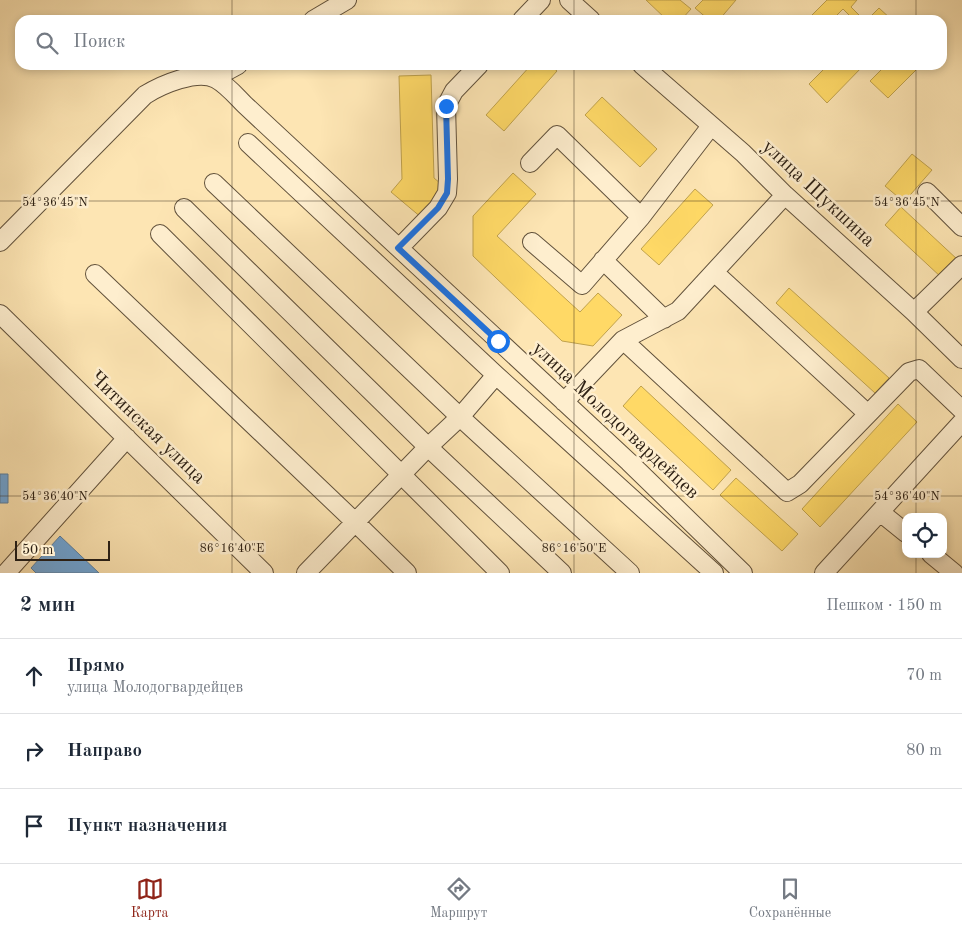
<!DOCTYPE html>
<html lang="ru">
<head>
<meta charset="utf-8">
<style>
  body { margin:0; font-family:"Old Standard TT",serif; background:#f6f6f7; color:#1f2937 }
  .controls { position:absolute; right:15px; bottom:15px; display:grid; overflow:hidden; border-radius:10px; box-shadow:0 2px 8px #0003 }
  .controls button { width:45px; height:45px; display:grid; place-items:center; padding:0; border:0; border-bottom:1px solid #e0e1e3; background:#fff; color:#1f2937; font:25px sans-serif }
  .scale { position:absolute; left:15px; bottom:12px; width:95px; box-sizing:border-box; padding-left:5px; border:2px solid #2e2114; border-top:0; font-size:14px; line-height:18px; white-space:nowrap; color:#2e2114; -webkit-text-stroke:4px #feeece; paint-order:stroke }
  .stop { position:absolute; width:15px; height:15px; margin:-11px; border:4px solid #1a73e8; border-radius:50%; background:#fff }
  .stop.end { background:#1a73e8; border-color:#fff; box-shadow:0 1px 5px #0008 }
  .list { margin:0; padding:0; list-style:none }
  h2 { display:flex; justify-content:space-between; align-items:center; height:65px; margin:0; padding:0 20px; font-size:21px }
  h2 small { font-size:16px; font-weight:400; color:#747a83 }
  .list li { display:grid; grid-template-columns:32px 1fr auto; gap:15px; align-items:center; box-sizing:border-box; height:75px; padding:0 20px; border-top:1px solid #e0e1e3 }
  .list b { display:block; font-size:19px; white-space:nowrap }
  .list p { margin:0; font-size:16px; white-space:nowrap; color:#747a83 }
  .list em { font-size:16px; font-style:normal; color:#747a83 }
  .icon { flex:none; width:28px; height:28px; fill:none; stroke:currentColor; stroke-width:2; stroke-linecap:round; stroke-linejoin:round }
  .map { position:relative; flex:none; width:962px; height:573px; overflow:hidden }
  .search { position:absolute; background:#fff; box-shadow:0 2px 8px #0003; left:15px; right:15px; top:15px; height:55px; display:flex; align-items:center; gap:12px; box-sizing:border-box; padding:0 18px; border-radius:15px; color:#747a83; font-size:19px }
  .sheet { height:290px; background:#fff }
  nav { display:flex; justify-content:space-around; align-items:center; box-sizing:border-box; height:70px; border-top:1px solid #e0e1e3; background:#fff; font-size:14px; color:#747a83 }
  nav a { display:grid; justify-items:center; gap:2px }
  nav .on { color:#8f2418 }
  .map>svg:first-child { display:block }
</style>
</head>
<body>
<div class="map">
<svg width="962" height="573" viewBox="0 0 962 573">
  <rect width="100%" height="100%" fill="#fde5b3"/>
  <filter id="stains"><feTurbulence type="fractalNoise" baseFrequency=".004" numOctaves="4"/><feColorMatrix values="0 0 0 0 .2 0 0 0 0 .09 0 0 0 0 .02 0 0 0 .5 -.17"/></filter>
  <radialGradient id="worn" r=".72"><stop offset=".6" stop-color="#630" stop-opacity="0"/><stop offset="1" stop-color="#630" stop-opacity=".3"/></radialGradient>
  <path fill="#ffd966" stroke="#c0a24d" d="M646 0H680L691 9 681 20H667Z
    M703 0H736L719 20H709L695 8Z
    M827 0H857L851 7 864 20H854L843 9 832 20H814L810 17Z
    M879 8 892 20H867Z
    M531 65H550L557 71 504 131 486 115Z
    M828 65H864L827 103 809 84Z
    M886 65H921L888 98 870 81Z
    M431 75 434 178 447 189 422 218 391 192 402 179 399 76Z
    M602 97 657 149 640 167 585 115Z
    M912 154 932 170 904 202 885 186Z
    M513 173 536 194 497 236 580 312 598 293 622 315 593 346 562 341 473 256V216Z
    M695 189 713 205 659 265 641 249Z
    M901 207 958 260 942 278 885 225Z
    M789 288 889 378 875 393 776 303Z
    M641 386 731 470 713 490 623 406Z
    M898 404 917 422 820 527 802 509Z
    M736 478 798 534 782 551 720 495Z"/>
  <path fill="#6fa8dc" stroke="#5c80a0" d="M0 474H8V503H0Z
    M60 536 99 573H36L31 568Z"/>
  <g fill="none" stroke-linecap="round" stroke-linejoin="round">
    <defs>
      <path id="minor" d="M569 0 591 20
        M313 20 347 0
        M522 20 541 0
        M642 65 743 153 785 195 914 312 962 359
        M214 78 238 65
        M248 143 496 375 714 573
        M530 163 557 135 641 217
        M214 183 460 417 630 573
        M927 192 962 227
        M184 208 428 447 562 573
        M160 234 500 573
        M0 242 145 95C161 85 197 69 216 79 227 85 236 96 245 105L629 462 743 573
        M532 242 582 285 641 217 711 126
        M399 248 438 208 447 193 448 179 446 106 454 91 479 65
        M603 260 664 319
        M714 272 868 414
        M95 274 355 522 407 573
        M914 312 962 265
        M0 314 264 573
        M623 340 787 492 800 484 909 372 919 369 962 410
        M564 402 623 340 678 311 785 195
        M880 512 906 533
        M931 554 954 573
        M6 573 127 438
        M306 573 428 447 460 417 496 375
        M824 573 962 422"/>
    </defs>
    <use href="#minor" stroke="#62523c" stroke-width="20"/>
    <use href="#minor" stroke="#feeece" stroke-width="18"/>
  </g>
  <g fill="none" stroke-linecap="round" stroke-linejoin="round">
    <path stroke="#1a73e8" stroke-width="6" d="M446 106 448 179 447 193 438 208 398 248 498 341"/>
  </g>
  <path fill="none" stroke="#2e2114" stroke-width="1" stroke-opacity="0.45" d="M232 0V20M574 0V20M916 0V20M232 65V573M574 65V573M916 65V517M0 201H962M0 496H962M916 554V573"/>
  <g text-anchor="middle" dominant-baseline="central" stroke-width="5" stroke-linejoin="round" paint-order="stroke">
    <g font-size="20" fill="#2e2114" stroke="#feeece">
      <text transform="translate(818 194) rotate(43)">улица Шукшина</text>
      <text transform="translate(615 421) rotate(43)">улица Молодогвардейцев</text>
      <text transform="translate(147 428) rotate(44)">Читинская улица</text>
    </g>
  </g>
  <g font-size="12" text-anchor="middle" fill="#2e2114" stroke="#feeece" stroke-width="5" stroke-linejoin="round" paint-order="stroke">
    <text x="55" y="206">54°36'45"N</text>
    <text x="907" y="206">54°36'45"N</text>
    <text x="55" y="500">54°36'40"N</text>
    <text x="907" y="500">54°36'40"N</text>
    <text x="232" y="552">86°16'40"E</text>
    <text x="574" y="552">86°16'50"E</text>
  </g>
  <rect width="100%" height="100%" filter="url(#stains)"/>
  <rect width="100%" height="100%" fill="url(#worn)"/>
</svg>
<div class="controls">
<button><svg class="icon" aria-label="locate" viewBox="0 0 24 24"><circle cx="12" cy="12" r="6"/><path d="M12 2v4M12 18v4M2 12h4M18 12h4"/></svg></button>
</div>
<div class="scale">50 m</div>
<div class="stop" style="left:498px;top:341px"></div>
<div class="stop end" style="left:446px;top:106px"></div>
<div class="search"><svg class="icon" aria-label="search" viewBox="0 0 24 24"><circle cx="10" cy="10" r="6"/><path d="M15 15l6 6"/></svg>Поиск</div>
</div>
<section class="sheet">
<h2>2 мин<small>Пешком · 150 m</small></h2>
<ul class="list">
<li><svg class="icon" aria-label="ahead" viewBox="0 0 24 24"><path d="M12 20V5M6 11l6-6 6 6"/></svg><div><b>Прямо</b><p>улица Молодогвардейцев</p></div><em>70 m</em></li>
<li><svg class="icon" aria-label="right" viewBox="0 0 24 24"><path d="M7 20v-9h11M14 6l5 5-5 5"/></svg><div><b>Направо</b></div><em>80 m</em></li>
<li><svg class="icon" aria-label="arrive" viewBox="0 0 24 24"><path d="M6 21V4h12l-3 4 3 4H6"/></svg><div><b>Пункт назначения</b></div></li>
</ul>
</section>
<nav>
<a class="on"><svg class="icon" aria-label="map" viewBox="0 0 24 24"><path d="M3 6l6-2 6 2 6-2v14l-6 2-6-2-6 2zM9 4v14M15 6v14"/></svg>Карта</a>
<a><svg class="icon" aria-label="directions" viewBox="0 0 24 24"><path d="M12 3l9 9-9 9-9-9zM9 14v-3h6M13 9l2 2-2 2"/></svg>Маршрут</a>
<a><svg class="icon" aria-label="saved" viewBox="0 0 24 24"><path d="M7 4h10v16l-5-4-5 4z"/></svg>Сохранённые</a>
</nav>
</body>
</html>
